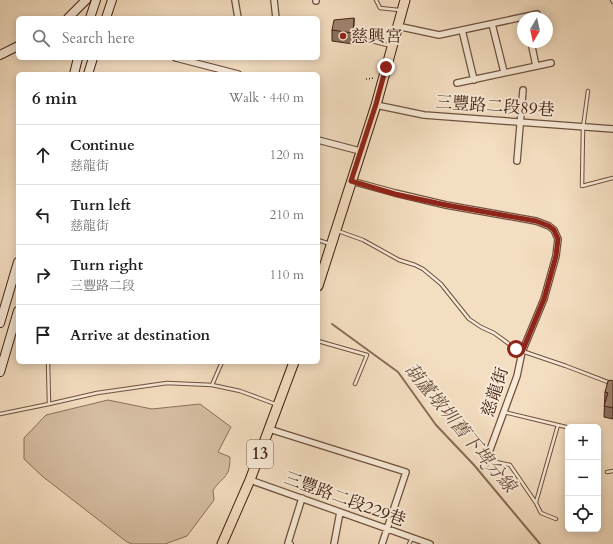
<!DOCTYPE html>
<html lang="en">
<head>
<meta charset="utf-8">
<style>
  body { margin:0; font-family:Cardo,"Noto Serif TC",serif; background:#f6f6f6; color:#222 }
  .controls { position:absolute; right:12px; bottom:12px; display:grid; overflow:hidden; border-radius:6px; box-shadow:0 2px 10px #0003 }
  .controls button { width:36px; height:36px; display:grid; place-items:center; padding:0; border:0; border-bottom:1px solid #e0e0e0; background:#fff; color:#222; font:20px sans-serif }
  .compass { position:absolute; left:517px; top:12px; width:36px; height:36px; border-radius:50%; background:#fff; box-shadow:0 2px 10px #0003; rotate:189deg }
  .stop { position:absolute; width:12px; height:12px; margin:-9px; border:3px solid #8f2418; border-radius:50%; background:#fff }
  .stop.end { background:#8f2418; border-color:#fff; box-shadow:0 1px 4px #0008 }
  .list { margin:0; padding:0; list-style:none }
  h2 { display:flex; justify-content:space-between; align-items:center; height:52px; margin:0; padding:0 16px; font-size:17px }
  h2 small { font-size:13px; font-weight:400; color:#767676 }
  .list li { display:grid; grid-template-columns:26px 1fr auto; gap:12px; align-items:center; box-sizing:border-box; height:60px; padding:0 16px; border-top:1px solid #e0e0e0 }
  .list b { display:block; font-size:15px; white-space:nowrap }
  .list p { margin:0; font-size:13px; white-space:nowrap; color:#767676 }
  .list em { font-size:13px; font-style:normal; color:#767676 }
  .icon { flex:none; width:22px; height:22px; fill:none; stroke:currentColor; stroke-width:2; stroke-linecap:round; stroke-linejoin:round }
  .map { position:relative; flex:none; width:613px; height:544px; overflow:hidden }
  .search { position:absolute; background:#fff; box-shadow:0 2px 10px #0003; left:16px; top:16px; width:304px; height:44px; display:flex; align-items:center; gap:10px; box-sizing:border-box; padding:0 14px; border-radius:6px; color:#767676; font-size:15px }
  .panel { position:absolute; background:#fff; box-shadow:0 2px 10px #0003; left:16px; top:72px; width:304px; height:292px; border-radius:6px }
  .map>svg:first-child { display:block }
</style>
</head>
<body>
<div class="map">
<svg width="613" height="544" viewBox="0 0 613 544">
  <rect width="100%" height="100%" fill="#f4dec1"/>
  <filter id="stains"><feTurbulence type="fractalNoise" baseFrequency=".005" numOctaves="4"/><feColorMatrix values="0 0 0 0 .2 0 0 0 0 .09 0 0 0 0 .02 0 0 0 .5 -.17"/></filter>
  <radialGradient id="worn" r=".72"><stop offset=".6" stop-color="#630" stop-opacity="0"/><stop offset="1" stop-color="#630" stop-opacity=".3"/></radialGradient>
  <path fill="#d6bea3" stroke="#8c6f5b" d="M108 400 152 409 200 404 231 427 218 452 230 457C230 478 224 475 213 490L214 500 187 536 165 544H132L127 542 42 476 24 459V438L46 415Z"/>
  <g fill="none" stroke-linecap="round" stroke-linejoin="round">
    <path stroke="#886b58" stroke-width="2" d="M332 324 398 372 436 425 474 465 540 544"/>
    <defs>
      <path id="lane" d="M376 0 380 8 399 10
        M612 0 613 2
        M368 40 391 46
        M588 91 583 128 582 186 613 178
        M338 231 363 240 399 260 415 265 423 269 441 284 469 319 481 327 494 333 516 349 566 366 613 384
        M318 240 330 244
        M318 341 367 355 355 384
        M48 362 49 404
        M212 385 222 362
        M504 412 566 427
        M0 414 49 404 97 393 167 383 212 385 240 391 275 404
        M487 460 510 465 536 503 541 513 556 519
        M607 472 613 471
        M536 502 558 425
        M409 544 412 538"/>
      <path id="street" d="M235 0 238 18
        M274 0 276 18
        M316 1V0
        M492 24 504 72
        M397 26 439 35 537 14
        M462 30 474 80
        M531 42 536 66
        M176 58 238 74
        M457 83 551 63
        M376 105 424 115 613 129
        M318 140 360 151
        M517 161 523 90
        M351 181 395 193 446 205 536 221 549 226 554 230 558 239 556 256 544 299 522 352 517 376 484 466
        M269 429 406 472 382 544
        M250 480 430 544
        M290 544 288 543 302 498
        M334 544 340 512"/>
      <path id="secondary" d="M68 18 86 0
        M90 18 96 0
        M106 18 112 0
        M0 55 18 46
        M74 74 78 58
        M88 74 93 58
        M0 323 18 262
        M0 372 18 311"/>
      <path id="primary" d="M318 286 376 105 405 0
        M222 544 250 480 294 362"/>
    </defs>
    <use href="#lane" stroke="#6e503e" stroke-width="4.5"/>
    <use href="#street" stroke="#6e503e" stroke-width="8"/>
    <use href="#secondary" stroke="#412013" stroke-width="10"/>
    <use href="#primary" stroke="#412013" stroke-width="11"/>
    <path stroke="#412013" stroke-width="1.5" stroke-dasharray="1 2" stroke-linecap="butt" d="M366 79 375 78"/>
    <use href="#lane" stroke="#f8ead7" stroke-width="2.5"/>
    <use href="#street" stroke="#f8ead7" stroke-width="5.5"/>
    <use href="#secondary" stroke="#f8ead7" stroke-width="8"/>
    <use href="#primary" stroke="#f4dec1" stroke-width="9"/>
  </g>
  <path fill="#88715e" stroke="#412013" d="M354 29 353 44 332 41V30Z
    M613 381V419L604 417 605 392Z"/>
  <path fill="#6f5c4c" stroke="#412013" d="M354 18V29L353 44V33Z"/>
  <path fill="#9e836d" stroke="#412013" d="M354 18 353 33 332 30 334 20Z
    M611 380 613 381V408L604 406 608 393 605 392 608 381Z"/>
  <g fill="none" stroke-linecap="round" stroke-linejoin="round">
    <path stroke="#8f2418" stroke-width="5" d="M386 67 376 104 351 181 395 194 446 205 536 221 549 226 554 230 558 239 556 256 544 299 522 352 516 349"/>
  </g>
  <circle fill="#8f2418" stroke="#f8ead7" stroke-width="1.5" cx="343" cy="36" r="4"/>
  <g text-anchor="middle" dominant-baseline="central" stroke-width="4" stroke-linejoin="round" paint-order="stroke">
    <rect fill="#f8ead7" stroke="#785d4e" stroke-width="1" x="247" y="440" width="26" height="28" rx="3"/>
    <g font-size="16" font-weight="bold" fill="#412013">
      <text x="260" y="454">13</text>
    </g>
    <g font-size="17" fill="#412013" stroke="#f8ead7" text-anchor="start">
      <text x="351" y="36">慈興宮</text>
    </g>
    <g font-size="17" fill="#412013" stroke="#f8ead7">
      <text transform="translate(495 106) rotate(4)">三豐路二段89巷</text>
      <text transform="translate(495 392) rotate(-72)">慈龍街</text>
      <text transform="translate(345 499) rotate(20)">三豐路二段229巷</text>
    </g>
    <g font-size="18" font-style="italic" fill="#6a4c3b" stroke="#f8ead7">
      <text transform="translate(460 428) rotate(50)">葫蘆墩圳舊下埤分線</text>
    </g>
  </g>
  <rect width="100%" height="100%" filter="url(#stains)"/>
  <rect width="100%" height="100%" fill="url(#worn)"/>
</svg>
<div class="controls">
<button>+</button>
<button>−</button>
<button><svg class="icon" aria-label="locate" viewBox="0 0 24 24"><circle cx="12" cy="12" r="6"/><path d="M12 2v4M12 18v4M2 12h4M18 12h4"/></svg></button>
</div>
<svg class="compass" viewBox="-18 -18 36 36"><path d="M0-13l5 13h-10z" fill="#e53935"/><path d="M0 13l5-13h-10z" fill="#767676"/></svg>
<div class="stop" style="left:516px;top:349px"></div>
<div class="stop end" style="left:386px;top:67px"></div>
<div class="search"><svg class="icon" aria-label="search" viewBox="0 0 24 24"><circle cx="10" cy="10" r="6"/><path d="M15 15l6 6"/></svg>Search here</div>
<section class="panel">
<h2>6 min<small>Walk · 440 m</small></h2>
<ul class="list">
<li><svg class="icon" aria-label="ahead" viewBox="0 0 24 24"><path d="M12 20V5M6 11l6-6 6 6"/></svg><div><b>Continue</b><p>慈龍街</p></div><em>120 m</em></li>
<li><svg class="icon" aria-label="left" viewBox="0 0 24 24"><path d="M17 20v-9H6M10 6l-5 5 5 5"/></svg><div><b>Turn left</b><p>慈龍街</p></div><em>210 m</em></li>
<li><svg class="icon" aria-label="right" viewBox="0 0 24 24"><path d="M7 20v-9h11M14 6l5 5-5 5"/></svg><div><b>Turn right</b><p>三豐路二段</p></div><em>110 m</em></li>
<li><svg class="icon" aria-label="arrive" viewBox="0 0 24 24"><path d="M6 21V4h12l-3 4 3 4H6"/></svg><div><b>Arrive at destination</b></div></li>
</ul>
</section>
</div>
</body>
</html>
